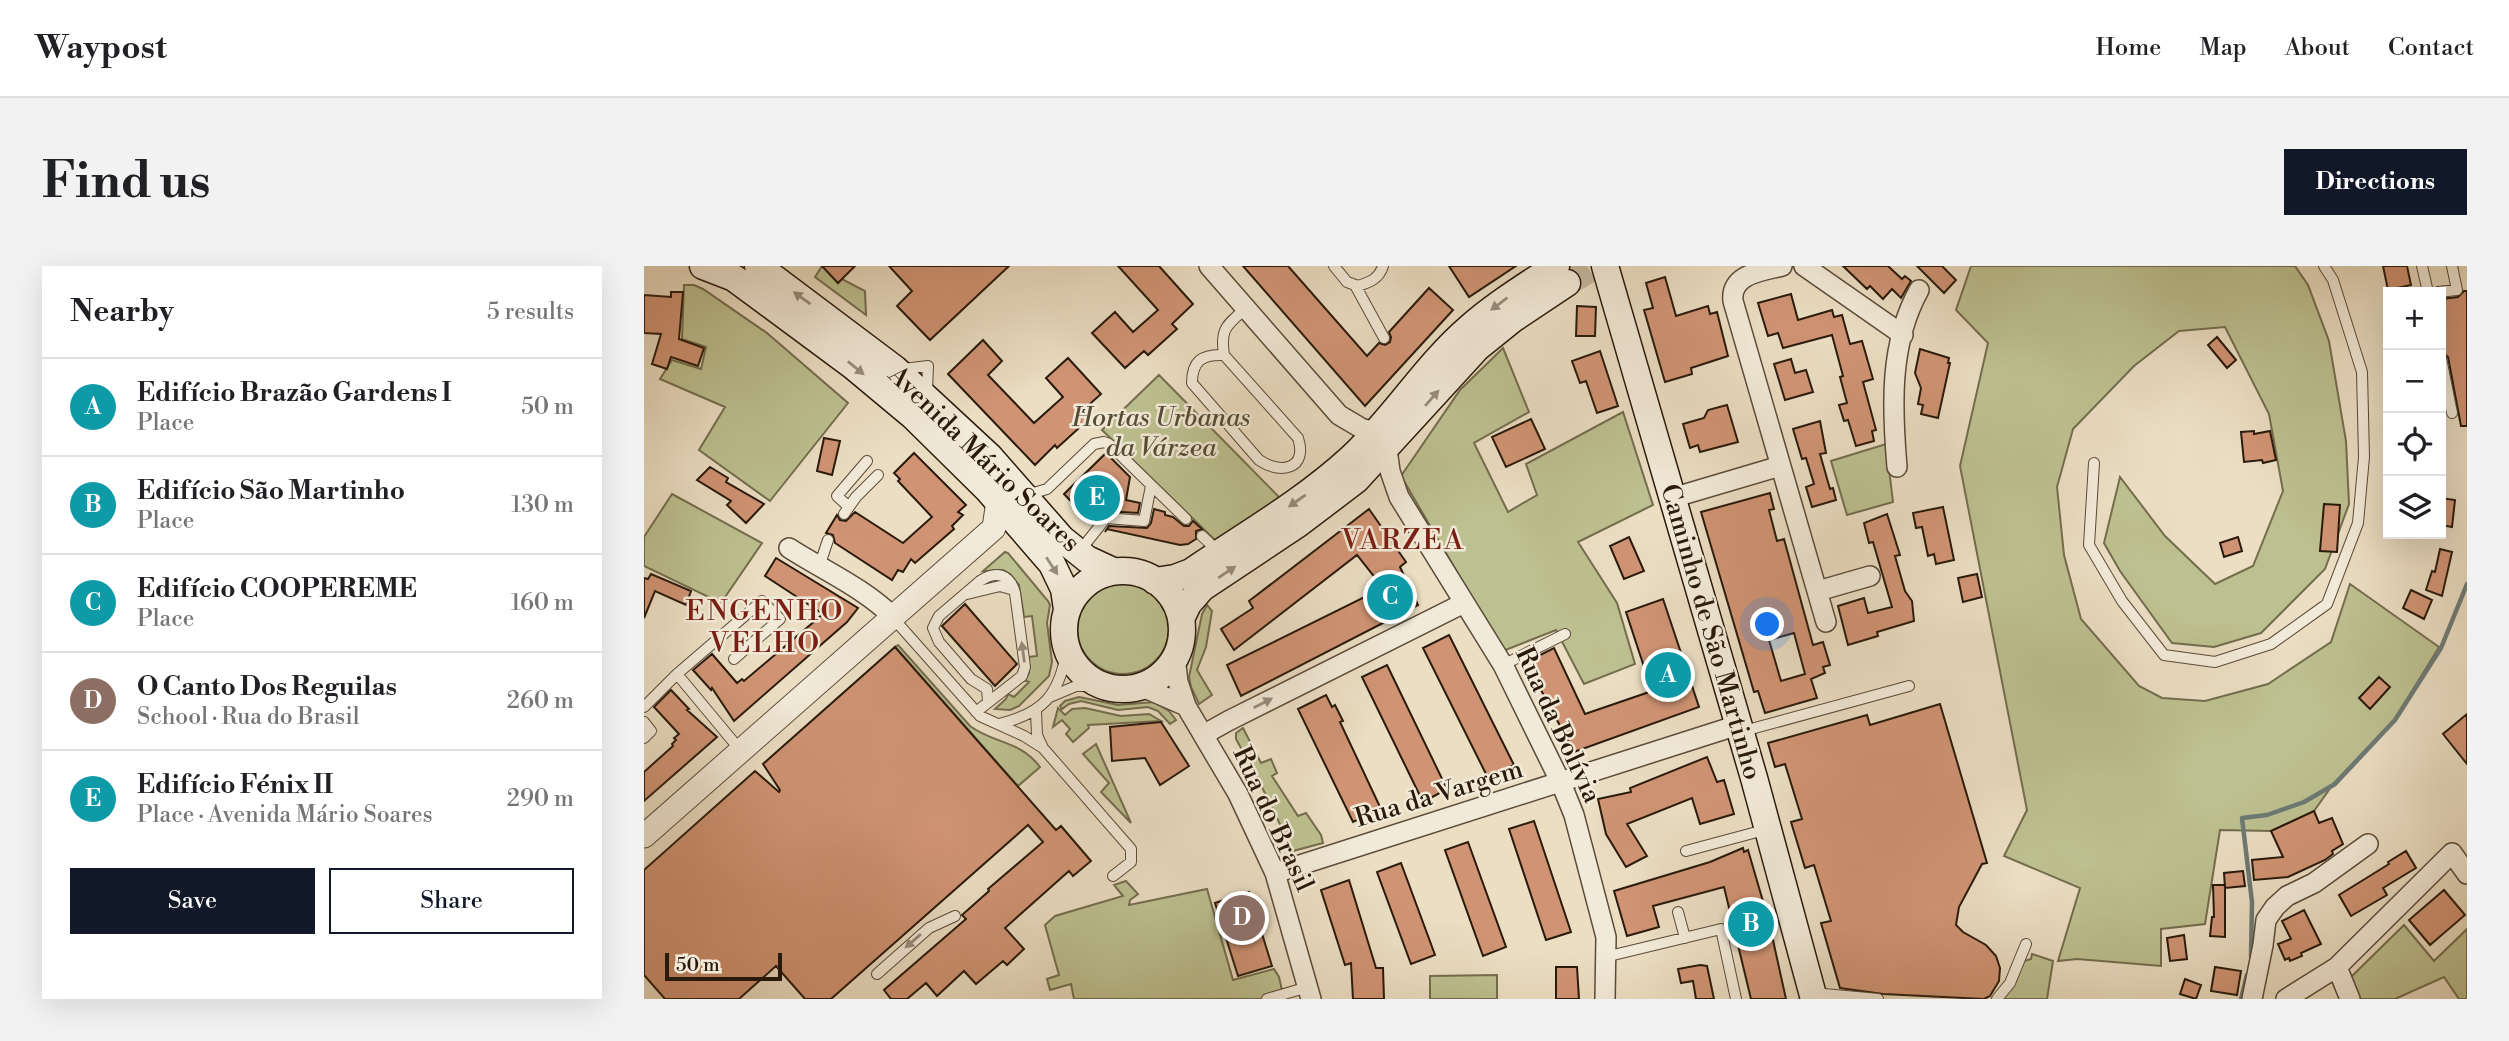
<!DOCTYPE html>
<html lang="en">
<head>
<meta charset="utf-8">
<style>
  body { margin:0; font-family:"Libre Bodoni",serif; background:#f2f2f2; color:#202124 }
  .controls { position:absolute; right:21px; top:21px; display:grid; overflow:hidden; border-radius:0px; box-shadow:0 7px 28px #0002 }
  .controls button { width:63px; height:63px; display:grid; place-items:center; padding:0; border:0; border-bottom:2px solid #e0e0e0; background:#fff; color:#202124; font:35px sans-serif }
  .scale { position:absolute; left:21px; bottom:18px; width:117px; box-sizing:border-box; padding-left:7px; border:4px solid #291a0b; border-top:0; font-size:19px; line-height:24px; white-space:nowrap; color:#291a0b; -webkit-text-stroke:5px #f2ead8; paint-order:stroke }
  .you { position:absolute; left:1124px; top:359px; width:24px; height:24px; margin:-18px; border:5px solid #fff; border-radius:50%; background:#1a73e8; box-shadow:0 0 0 10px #1a73e833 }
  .badge { display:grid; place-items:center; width:46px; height:46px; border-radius:50%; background:#111827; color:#fff; font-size:23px; font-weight:700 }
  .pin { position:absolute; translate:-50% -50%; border:4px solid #fff; box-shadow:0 2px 7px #0006 }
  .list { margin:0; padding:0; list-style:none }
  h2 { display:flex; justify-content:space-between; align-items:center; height:91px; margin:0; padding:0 28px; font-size:30px }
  h2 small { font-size:23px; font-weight:400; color:#757577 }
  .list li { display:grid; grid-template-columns:46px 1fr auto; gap:21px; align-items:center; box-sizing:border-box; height:98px; padding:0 28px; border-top:2px solid #e0e0e0 }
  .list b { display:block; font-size:26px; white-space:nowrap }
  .list p { margin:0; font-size:23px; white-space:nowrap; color:#757577 }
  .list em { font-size:23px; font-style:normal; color:#757577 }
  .actions { display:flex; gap:14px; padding:21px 28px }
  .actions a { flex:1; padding:16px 0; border:2px solid #111827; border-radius:0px; text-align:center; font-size:24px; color:#111827 }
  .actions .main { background:#111827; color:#fff }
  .icon { flex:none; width:38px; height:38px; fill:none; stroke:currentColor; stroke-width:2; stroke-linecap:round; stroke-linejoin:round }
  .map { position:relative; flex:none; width:1823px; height:733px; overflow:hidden; border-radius:0px }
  header { display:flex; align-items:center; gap:42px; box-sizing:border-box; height:98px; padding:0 35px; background:#fff; border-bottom:2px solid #e0e0e0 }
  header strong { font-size:33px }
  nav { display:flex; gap:38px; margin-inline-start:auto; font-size:24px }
  .intro { display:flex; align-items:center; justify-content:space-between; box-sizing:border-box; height:168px; padding:0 42px }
  h1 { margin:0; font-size:49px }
  .button { padding:18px 32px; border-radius:0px; background:#111827; color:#fff; font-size:24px; font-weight:700 }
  main { display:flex; gap:42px; padding:0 42px }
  aside { flex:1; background:#fff; border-radius:0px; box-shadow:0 7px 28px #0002 }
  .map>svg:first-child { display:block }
</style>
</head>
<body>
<header>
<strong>Waypost</strong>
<nav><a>Home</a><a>Map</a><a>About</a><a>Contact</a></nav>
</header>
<div class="intro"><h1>Find us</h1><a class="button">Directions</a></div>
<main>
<aside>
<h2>Nearby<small>5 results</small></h2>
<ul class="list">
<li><span class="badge" style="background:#0f9aa8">A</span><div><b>Edifício Brazão Gardens I</b><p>Place</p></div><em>50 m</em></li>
<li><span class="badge" style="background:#0f9aa8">B</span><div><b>Edifício São Martinho</b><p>Place</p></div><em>130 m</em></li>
<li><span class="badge" style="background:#0f9aa8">C</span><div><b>Edifício COOPEREME</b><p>Place</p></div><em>160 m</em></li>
<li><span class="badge" style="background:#8d6e63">D</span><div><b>O Canto Dos Reguilas</b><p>School · Rua do Brasil</p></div><em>260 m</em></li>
<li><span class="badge" style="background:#0f9aa8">E</span><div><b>Edifício Fénix II</b><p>Place · Avenida Mário Soares</p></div><em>290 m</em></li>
</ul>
<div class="actions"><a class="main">Save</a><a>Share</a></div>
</aside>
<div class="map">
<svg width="1823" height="733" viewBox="0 0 1823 733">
  <rect width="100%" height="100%" fill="#ebdec3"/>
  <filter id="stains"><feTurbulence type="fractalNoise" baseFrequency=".00286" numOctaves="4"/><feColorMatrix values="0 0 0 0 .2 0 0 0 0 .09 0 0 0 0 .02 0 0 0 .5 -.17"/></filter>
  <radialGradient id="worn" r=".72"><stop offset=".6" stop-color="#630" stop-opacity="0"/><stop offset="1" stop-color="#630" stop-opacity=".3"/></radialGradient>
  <path fill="#bdc090" stroke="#736d4e" stroke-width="2" d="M178 0 194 17 198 13 221 25 222 49 171 11Z
    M1327 0H1651L1664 19 1685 75 1702 175 1705 238 1681 303 1617 367 1570 381 1528 377 1476 305 1460 277 1476 211 1521 270 1571 318 1609 300 1639 225 1625 148 1581 61 1535 65 1490 100 1429 163 1413 221 1420 289 1437 353 1495 420 1518 432 1561 435 1624 418 1687 376 1706 318 1795 381 1751 453 1690 517 1670 545 1627 565 1576 564 1561 658 1517 663V700L1433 693 1414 695 1436 622 1360 590 1383 544 1316 200 1344 77 1312 44Z
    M40 19H50L59 23 123 67 204 137 126 235 55 184 81 141 16 113 28 94 57 103 62 81 38 73Z
    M859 82 885 146 830 177 864 246 893 229 882 198 979 146 1009 239 934 276 973 337 991 398 940 418 912 364 859 385 757 210 816 124Z
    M515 109 636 232 573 276 458 164Z
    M1242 178 1249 236 1203 249 1187 195Z
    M28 228 118 277 77 337 0 300V271Z
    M361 286 364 287 404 335 406 339 403 357 408 396 405 410 375 440 366 444 351 443 362 433 364 428 370 431 385 416 379 414 385 407V391L393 390 388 350 380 351 375 319 366 308 359 304 339 305Z
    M433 362a46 46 0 1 1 92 0a46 46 0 1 1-92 0Z
    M563 339 568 345 562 381 553 404 568 429 555 438 547 421 545 411 558 348Z
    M254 379 326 460C350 478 376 474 396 501L374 520 251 381Z
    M435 431 474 439 510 436 525 445 532 454 526 458 514 445 504 441 474 444 437 435 425 438 418 443 416 440 421 435Z
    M414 442 421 449 428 443 441 442 477 450 505 448 517 455 444 459 445 462 429 476 422 468 426 463 418 454 409 461Z
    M599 462 617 497 627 493 633 507 628 510 654 550 662 547 677 569 679 577 649 585 614 513 592 473V467Z
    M452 478 487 557 457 526 465 517 439 488Z
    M482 615 494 628 486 634 485 639 563 623 589 714 630 703 635 711 640 733H430L427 718 406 724 403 713 415 709 401 659 411 650 479 630 470 619Z
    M1760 659 1790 695 1823 663V733H1815L1800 711 1751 733H1716L1707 711Z
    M1388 688 1409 695 1403 733H1359L1380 695 1387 693Z
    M853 709V733H786V710Z"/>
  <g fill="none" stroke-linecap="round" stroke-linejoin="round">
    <path stroke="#6d7a75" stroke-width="4.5" d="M1607 690 1608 636 1598 552 1623 549 1660 536 1691 518 1751 454 1797 382 1823 318
      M1597 733 1603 709"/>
  </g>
  <path fill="#d09474" stroke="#291a0b" stroke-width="2" fill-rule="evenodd" d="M178 0H211L194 17Z
    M245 0H365L286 74 253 40 268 25Z
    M474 0H515L549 38 528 58 533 63 504 89 500 85 481 102 448 67 471 46 489 66 514 44Z
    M599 0H644L723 90 735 77 741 79 746 76 747 71 745 66 785 22 809 44 721 140Z
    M805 0H872L825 31Z
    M1199 0H1244L1258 13 1261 10 1267 15 1257 32 1248 23 1239 33 1226 20 1223 23Z
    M1273 0H1298L1312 14 1300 27Z
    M1739 0H1763L1767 19 1744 24Z
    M1021 11 1032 50 1064 40 1066 48 1073 46 1084 90 1047 102 1048 108 1021 116 1000 44 1009 42 1002 17Z
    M1820 25H1823V160H1817L1804 91 1797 85V82L1801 81 1797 58V33L1814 31Z
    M27 26H39L35 73 60 82 54 100 27 91 23 103 8 98 17 68 0 67V29L27 31Z
    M1147 28 1154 54 1188 44 1190 51 1198 49 1206 78 1218 75 1229 113 1219 116 1232 164 1228 165 1230 175 1212 180 1204 154 1200 155 1195 139 1203 137 1196 111 1199 110 1188 69 1139 82 1134 67 1124 70 1114 37Z
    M933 40 952 41 951 70H932Z
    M1573 71 1592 94 1583 102 1564 79Z
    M339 74 358 95 344 109 390 157 419 131 402 112 424 92 457 128 438 145 445 153 413 182 411 179 391 199 304 108Z
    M1276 83 1305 92 1304 97H1306L1294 152 1277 148 1279 139 1274 138 1277 122 1271 107Z
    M956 85 974 140 953 147 942 115 936 117 928 95Z
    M1147 93 1151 107 1162 104 1169 126 1141 134 1130 98Z
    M1083 139 1094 176 1056 186 1054 179 1046 182 1039 158 1060 152 1064 144Z
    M887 153 901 183 862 201 848 171Z
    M1176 155 1182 187 1176 188 1186 223 1189 222 1192 234 1168 241 1162 221 1170 218 1162 192 1158 193 1149 163Z
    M1610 165V168L1626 165 1632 194 1619 197 1618 194 1600 196 1597 166Z
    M180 172 196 175 188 209 173 205Z
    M270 187 322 239 314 246 319 249 308 260 310 263 271 297 267 293 259 306 254 304 248 314 191 277 189 269 182 267 193 249 196 254 202 255 211 246 259 277 288 251 254 215 256 213 250 207Z
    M462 187 486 211 482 234 496 237 494 247 460 245 448 257 420 228Z
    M66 201 84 212 82 216 120 238 102 257 83 239 87 235 53 214Z
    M1126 227 1130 243 1125 244 1133 275 1140 273 1169 379 1179 376 1186 399 1179 401 1181 407 1167 413 1173 432 1121 447 1114 425 1110 426 1057 246ZM1150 367 1161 408 1137 415 1125 374Z
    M1797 232 1811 234 1808 261 1797 259Z
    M1680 238 1696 239 1693 286 1676 285Z
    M1299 241 1310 294 1292 298 1290 288 1284 290 1278 261 1272 262 1269 247Z
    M510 243 521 246V249L529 251 540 260H545L549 255 558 263 552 265V273L544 278 536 279 463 263 461 266 465 260 503 262 507 257Z
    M725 243 762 296 756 301 774 339 597 430 583 399 739 322 713 289 590 384 577 363 609 342 605 335Z
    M1243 248 1256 289 1251 290 1261 325 1268 335 1270 355 1233 366 1234 370 1204 379 1194 340 1220 332 1224 347 1248 341 1229 276 1225 277 1220 257Z
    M985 271 1000 305 980 313 966 280Z
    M1594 271 1598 285 1580 291 1576 277Z
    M1796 283 1808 286 1798 330 1782 324 1788 305 1791 306Z
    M132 292 214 342 203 356 90 455 68 422 67 424 49 404 68 388 93 417 98 413 100 415 179 348 121 310Z
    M7 308 47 325 42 339 11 325 0 352V312L4 313Z
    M1333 308 1338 331 1319 336 1314 312Z
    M1767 324 1788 334 1780 353 1759 342Z
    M1019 333 1055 441 930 486 882 396 910 382 941 448 1008 425 982 346Z
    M321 338 373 398 351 420 298 360Z
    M805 369 870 499 844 512 779 382Z
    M251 381 412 564 417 560 447 595 429 610 425 605 361 662 380 683 363 699 359 695 332 718 320 705 293 730 282 717 263 733H247L240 724 322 653 318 649 345 625 344 623 399 576 384 559 187 733H161L132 700 95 733H21L0 709V604L111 505 135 526 136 524 119 498Z
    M743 399 803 523 779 536 718 411Z
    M1735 411 1746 421 1726 443 1715 432Z
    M27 424 45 443 43 444 73 471 0 535V506L29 480 28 478 32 474 30 472 35 468 10 441Z
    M682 429 688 441 691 439 699 455 696 456 737 543 709 556 654 443Z
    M1296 438 1343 597 1338 598 1330 613 1315 641 1312 659 1319 666 1342 679 1352 690 1356 702 1355 715 1346 730 1340 733 1239 728 1196 722 1177 657 1187 655 1170 599 1161 602 1147 556 1158 553 1141 498 1131 501 1124 477 1223 449 1226 459Z
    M1823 448V498L1799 468Z
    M517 456 545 500 516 519 501 492 468 495 466 461Z
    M1063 491 1073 516 1080 514 1090 548 1056 558 1048 532 983 558 1003 590 982 601 962 568 954 533 987 526 986 522Z
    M1670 545 1675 557 1688 552 1699 578 1688 585 1689 588 1681 594 1644 611 1610 614 1608 594 1639 591 1627 565Z
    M890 555 927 666 902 674 865 563Z
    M824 576 862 681 839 690 801 584Z
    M1099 582 1100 586 1104 584 1125 656 1142 733H1107L1080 621 1009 640 1015 661 983 670 970 625 1066 596Z
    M1762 585 1772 602 1739 622 1743 629 1707 650 1695 629 1745 598 1744 596Z
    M757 597 791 689 767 698 733 606Z
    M1599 605 1601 620 1581 622 1580 607Z
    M705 614 732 702H739L740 733H709L707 697 701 699 677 624Z
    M1569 619H1581V671L1566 670 1568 651H1570Z
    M1800 624 1821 649 1786 679 1765 654Z
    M605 626 628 700 594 710 571 637Z
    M1660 644 1677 678 1657 687 1658 690 1646 695 1645 692 1641 694 1634 678 1647 673 1638 655Z
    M1540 669 1543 693 1526 695 1523 672Z
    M1056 699 1063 700 1070 733H1052L1049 715 1037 717 1034 703Z
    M912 701H933L935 733H912Z
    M1571 701 1597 705 1593 729 1567 725Z
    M1541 713 1557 719 1552 733 1536 728Z"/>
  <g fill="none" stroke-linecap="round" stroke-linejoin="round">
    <path stroke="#c4b79e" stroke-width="26" stroke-dasharray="26 13" stroke-linecap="butt" d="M923 17 952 0"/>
    <defs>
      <path id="service" d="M690 0 703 16 714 20C726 16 735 13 739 0
        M1778 0 1784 26
        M711 19 740 72
        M1794 26 1813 24 1808 0
        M580 89 654 172C664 203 637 209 615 194L548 117C548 95 558 88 580 89 576 62 583 59 602 42
        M1797 92 1808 147
        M259 103 284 100 283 125
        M1450 197 1445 279 1478 335 1520 389 1571 396 1627 378 1683 338 1714 257 1720 191 1718 106 1689 14 1680 0
        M383 229 403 223 450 178 460 176 465 178 542 253
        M205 241 193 230 223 195
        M200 248 212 231 234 209
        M558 270 575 286
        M435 286 462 252 500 255 507 220
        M175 301 184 274
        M323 328 356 320 370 324
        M249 352 336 450 380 470 399 482
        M859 399 921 368
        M33 408 97 485
        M406 431 432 420H460
        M0 441 33 408 118 335 136 353 90 393
        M392 445 393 469 399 482 487 583V596L469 610
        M332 446 378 410 381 401 371 327C366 308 352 304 336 315L295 350 289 362 295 376 327 413 343 423 344 436
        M0 456 7 465 0 472
        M355 458C400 447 415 429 423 384
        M1096 466 1265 420
        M1042 585 1124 563
        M1034 646 1041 672
        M961 691 1077 663 1092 733
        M233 708 285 662 311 650
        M1169 727 1234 733
        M623 733 664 721
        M1353 733 1366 717 1382 678"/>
      <path id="minor" d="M565 0 695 149 717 162 734 167
        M1138 0C1118 5 1086 8 1089 35L1182 356
        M1160 0 1259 69
        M743 183 746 205 755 231 859 399 917 517 930 549 962 671 961 733
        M1253 201C1248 142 1245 78 1275 24
        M1028 232 1136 200
        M145 282C179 304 220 322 249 351
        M1174 325 1226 310
        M531 391 534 416 542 440 594 528 631 607 667 733
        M496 420 542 440
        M559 469 584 455 820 337
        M631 607 1094 459
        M1693 701 1706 733
        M1608 733 1619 679 1622 654 1631 641 1643 630 1670 617 1724 578
        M1642 733 1693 701 1808 587 1823 608"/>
      <path id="tertiary" d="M0 570 350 262 354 235"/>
      <path id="secondary" d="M59 0 90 12 209 100 269 150 344 224 408 298 420 323 423 343
        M114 0 251 103 346 191 418 273 443 293 469 305
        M961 0 1110 512 1170 733
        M420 364a59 59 0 1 1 118 0a59 59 0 1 1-118 0Z
        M511 315 531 312 547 306C601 269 659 236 707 192 750 152 781 100 825 62 852 38 882 20 912 0
        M537 353 544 338 558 322 654 258 712 214 833 82 869 53 923 17"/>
    </defs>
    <use href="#service" stroke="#5a4b39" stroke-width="12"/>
    <use href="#minor" stroke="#5a4b39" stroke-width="22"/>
    <use href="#tertiary" stroke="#5a4b39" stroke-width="25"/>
    <use href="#secondary" stroke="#291a0b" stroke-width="29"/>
    <use href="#service" stroke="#f2ead8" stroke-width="10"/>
    <use href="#minor" stroke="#f2ead8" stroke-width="19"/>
    <use href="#tertiary" stroke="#f2ead8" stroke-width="23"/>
    <use href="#secondary" stroke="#f2ead8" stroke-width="26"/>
  </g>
  <defs><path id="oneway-solid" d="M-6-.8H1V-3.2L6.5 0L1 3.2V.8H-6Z" transform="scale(1.75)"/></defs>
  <g fill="#988c7c">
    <use href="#oneway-solid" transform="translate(158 32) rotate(-144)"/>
    <use href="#oneway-solid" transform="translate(855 38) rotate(143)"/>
    <use href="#oneway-solid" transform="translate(212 102) rotate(39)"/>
    <use href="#oneway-solid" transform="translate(788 132) rotate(-49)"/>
    <use href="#oneway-solid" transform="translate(653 235) rotate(145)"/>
    <use href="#oneway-solid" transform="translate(408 300) rotate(57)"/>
    <use href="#oneway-solid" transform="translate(583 306) rotate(-34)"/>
    <use href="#oneway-solid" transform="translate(379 386) rotate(-98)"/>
    <use href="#oneway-solid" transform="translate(619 437) rotate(-27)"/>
    <use href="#oneway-solid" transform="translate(269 675) rotate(139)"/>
  </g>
  <g text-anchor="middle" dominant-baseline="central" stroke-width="5" stroke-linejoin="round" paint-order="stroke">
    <g font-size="26" font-style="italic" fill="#554c33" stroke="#f2ead8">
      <text x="517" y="152">Hortas Urbanas<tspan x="517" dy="30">da Várzea</tspan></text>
    </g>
    <g font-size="26" fill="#291a0b" stroke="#f2ead8">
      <text transform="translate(340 193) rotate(44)">Avenida Mário Soares</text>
      <text transform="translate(1067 366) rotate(74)">Caminho de São Martinho</text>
      <text transform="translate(914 459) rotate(65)">Rua da Bolívia</text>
      <text transform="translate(795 528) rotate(-17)">Rua da Vargem</text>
      <text transform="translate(629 553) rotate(65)">Rua do Brasil</text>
    </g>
    <g font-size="28" letter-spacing="2" fill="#7a1f14" stroke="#f2ead8">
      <text x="759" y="274">VARZEA</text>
      <text x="121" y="345">ENGENHO<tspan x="121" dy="32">VELHO</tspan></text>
    </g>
  </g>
  <rect width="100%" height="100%" filter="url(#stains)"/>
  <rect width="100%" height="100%" fill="url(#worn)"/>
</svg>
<div class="controls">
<button>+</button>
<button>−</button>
<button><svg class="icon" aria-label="locate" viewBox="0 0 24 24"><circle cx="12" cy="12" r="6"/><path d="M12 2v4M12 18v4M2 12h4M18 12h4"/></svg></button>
<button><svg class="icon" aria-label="layers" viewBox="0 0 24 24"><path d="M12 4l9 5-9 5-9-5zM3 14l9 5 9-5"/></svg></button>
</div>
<div class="scale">50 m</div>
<div class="you"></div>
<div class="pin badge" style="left:1024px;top:409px;background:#0f9aa8">A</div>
<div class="pin badge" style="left:1107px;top:658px;background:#0f9aa8">B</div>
<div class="pin badge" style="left:746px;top:331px;background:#0f9aa8">C</div>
<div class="pin badge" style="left:598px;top:652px;background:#8d6e63">D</div>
<div class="pin badge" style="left:453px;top:232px;background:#0f9aa8">E</div>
</div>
</main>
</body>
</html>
